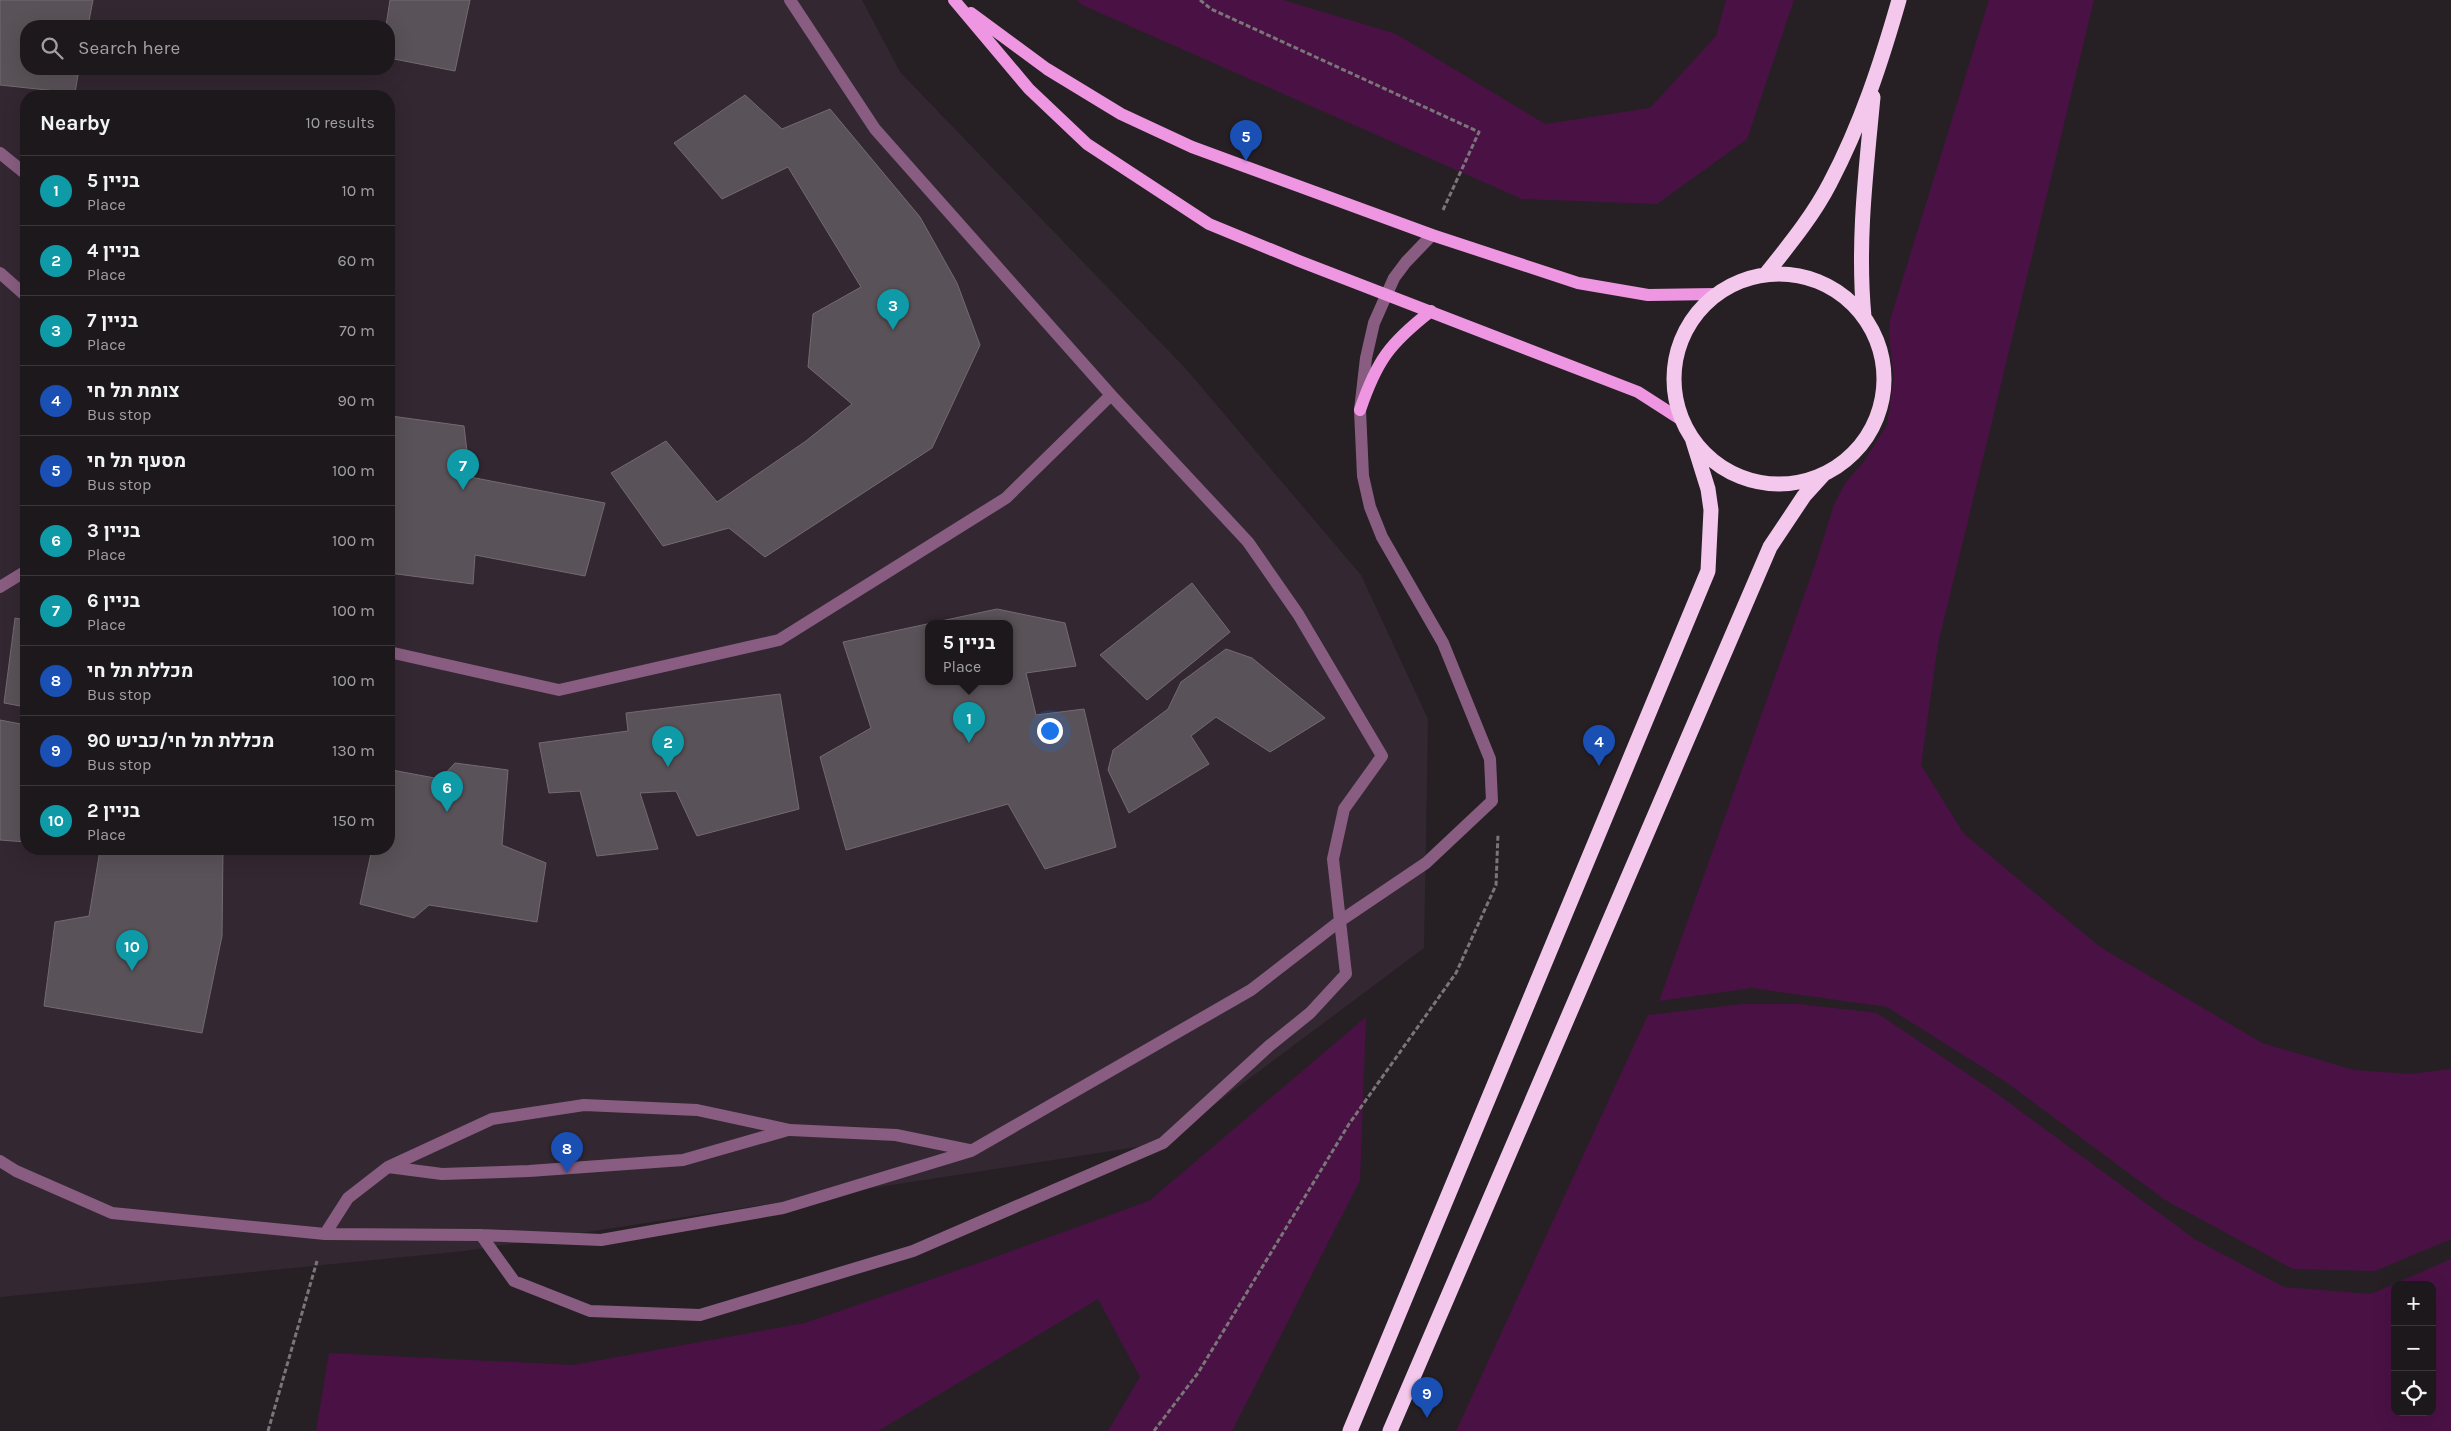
<!DOCTYPE html>
<html lang="en">
<head>
<meta charset="utf-8">
<style>
  body { margin:0; font-family:Karla,Heebo,sans-serif; background:#252125; color:#f1f3f6 }
  .controls { position:absolute; right:15px; bottom:15px; display:grid; overflow:hidden; border-radius:10px; box-shadow:0 5px 20px #0002 }
  .controls button { width:45px; height:45px; display:grid; place-items:center; padding:0; border:0; border-bottom:1px solid #3a373b; background:#1c181c; color:#f1f3f6; font:25px sans-serif }
  .you { position:absolute; left:1049px; top:730px; width:18px; height:18px; margin:-12px; border:4px solid #fff; border-radius:50%; background:#1a73e8; box-shadow:0 0 0 8px #1a73e833 }
  .badge { display:grid; place-items:center; width:32px; height:32px; border-radius:50%; background:#2563eb; color:#fff; font-size:16px; font-weight:700 }
  .pin { position:absolute; translate:-50% -41px; filter:drop-shadow(0 1px 2px #0008) }
  .pin::after { content:''; position:absolute; top:26px; width:18px; height:15px; background:inherit; clip-path:polygon(0 0,100% 0,50% 100%) }
  .popup { position:absolute; left:925px; top:620px; width:88px; height:65px; box-sizing:border-box; display:grid; place-content:center; border-radius:10px; background:#1c181c; filter:drop-shadow(0 1px 4px #0005); font-size:16px; white-space:nowrap; color:#a0a0a3 }
  .popup b { font-size:19px; color:#f1f3f6 }
  .popup::after { content:''; position:absolute; left:50%; top:100%; margin-left:-10px; border:10px solid transparent; border-top-color:#1c181c }
  .list { margin:0; padding:0; list-style:none }
  h2 { display:flex; justify-content:space-between; align-items:center; height:65px; margin:0; padding:0 20px; font-size:21px }
  h2 small { font-size:16px; font-weight:400; color:#a0a0a3 }
  .list li { display:grid; grid-template-columns:32px 1fr auto; gap:15px; align-items:center; box-sizing:border-box; height:70px; padding:0 20px; border-top:1px solid #3a373b }
  .list b { display:block; font-size:19px; white-space:nowrap }
  .list p { margin:0; font-size:16px; white-space:nowrap; color:#a0a0a3 }
  .list em { font-size:16px; font-style:normal; color:#a0a0a3 }
  .icon { flex:none; width:28px; height:28px; fill:none; stroke:currentColor; stroke-width:2; stroke-linecap:round; stroke-linejoin:round }
  .map { position:relative; flex:none; width:2451px; height:1431px; overflow:hidden }
  .search { position:absolute; background:#1c181c; box-shadow:0 5px 20px #0002; left:20px; top:20px; width:375px; height:55px; display:flex; align-items:center; gap:12px; box-sizing:border-box; padding:0 18px; border-radius:20px; color:#a0a0a3; font-size:19px }
  .panel { position:absolute; background:#1c181c; box-shadow:0 5px 20px #0002; left:20px; top:90px; width:375px; height:765px; border-radius:20px }
  .map>svg:first-child { display:block }
</style>
</head>
<body>
<div class="map">
<svg width="2451" height="1431" viewBox="0 0 2451 1431">
  <rect width="100%" height="100%" fill="#262025"/>
  <path fill="#332731" fill-rule="evenodd" d="M0 0H862L900 72 1186 369 1361 575 1428 719 1424 948 1163 1143 465 1251 0 1297ZM26 26H389V69H26ZM26 96H389V849H26ZM929 624H1009V682H929Z"/>
  <path fill="#4a1145" fill-rule="evenodd" d="M1077 0H1283L1396 34 1545 124 1650 108 1716 36 1726 0H1794L1747 139 1657 204 1522 199 1082 5Z
    M1989 0H2094L1938 644 1921 765 1964 834 2100 947 2262 1043 2354 1070 2409 1074 2451 1069V1239L2375 1271 2293 1269 2165 1200 2006 1082 1887 1007 1752 988 1659 1001 1815 565 1834 505 1845 483 1863 463 1887 425 1894 377 1889 337 1890 320Z
    M1743 1004H1799L1877 1013 1993 1091 2196 1240 2284 1287 2371 1294 2451 1259V1431H1456L1648 1015ZM2395 1285H2432V1412H2395Z
    M1366 1017 1360 1180 1232 1431H1108L1140 1377 1098 1299 878 1431H316L329 1353 573 1365 805 1323 973 1265 1149 1201Z"/>
  <path fill="#595258" stroke="#736b71" fill-rule="evenodd" d="M0 0H93L88 26H26V69H79L75 93 0 85Z
    M390 0H470L455 71 389 58V26H386Z
    M745 95 782 129 830 109 920 217 957 283 980 345 932 448 765 557 729 528 663 546 611 473 666 441 717 502 806 441 852 404 808 367 813 314 861 287 788 167 722 199 674 143Z
    M391 416 464 426 470 477 605 503 585 576 475 555 473 584 389 573Z
    M1192 583 1230 632 1147 700 1100 655Z
    M997 609 1065 623 1076 666 1026 673 1036 715 1084 709 1116 847 1045 869 1008 804 846 850 820 757 871 728 843 642ZM929 624H1009V682H929Z
    M15 618 26 620V707L4 703Z
    M1226 649 1252 658 1325 718 1270 752 1216 717 1191 736 1209 764 1129 813 1108 770 1113 750 1168 709 1181 682Z
    M780 694 799 809 697 836 676 791 640 793 658 849 597 856 580 791 549 793 539 743 628 731 626 713Z
    M0 720 26 725V842L0 840Z
    M389 752H392V770L440 779 455 763 508 770 502 845 546 863 537 922 429 905 414 918 360 904 372 849H389Z
    M86 849H223L222 936 202 1033 44 1006 55 922 89 916 100 850Z"/>
  <g fill="none" stroke-linecap="round" stroke-linejoin="round">
    <path stroke="#7a7579" stroke-width="3" stroke-dasharray="5 2.5" stroke-linecap="butt" d="M1200 0 1211 9 1479 132 1443 210
      M268 1431 317 1261
      M1154 1431 1198 1373 1349 1124 1456 973 1496 885 1498 834"/>
    <path stroke="#885d81" stroke-width="12" d="M0 153 26 174
      M0 273 26 296
      M0 587 26 571
      M389 652 559 690 779 640 1006 498 1111 395
      M0 1161 16 1171 112 1213 325 1234 481 1235 601 1240 783 1208 971 1151 1251 990 1340 921 1426 863 1492 801 1490 759 1443 643 1382 537 1370 507 1363 476 1360 410 1366 358 1374 323 1394 278 1406 262 1432 235
      M388 1167 442 1174 529 1171 683 1160 788 1130
      M325 1234 348 1198 388 1167 492 1119 584 1105 697 1110 790 1130 896 1135 969 1150
      M481 1235 514 1281 590 1311 700 1315 913 1251 1163 1143 1269 1046 1310 1013 1346 974 1333 859 1344 809 1382 756 1298 614 1248 542 1111 395 875 129 790 0"/>
    <path stroke="#ef96e3" stroke-width="12" d="M954 0 1029 89 1087 144 1209 224 1299 261 1638 392 1680 419
      M971 13 1047 69 1121 114 1192 147 1432 235 1578 283 1648 295 1716 294
      M1360 410C1377 360 1390 343 1431 311"/>
    <path stroke="#f4c8ec" stroke-width="15" d="M1674 379a105 105 0 1 1 210 0a105 105 0 1 1-210 0Z
      M1766 274C1789 245 1813 216 1830 183 1861 124 1881 63 1899 0
      M1864 317C1857 243 1866 171 1873 97
      M1350 1431 1708 571 1711 510 1708 489 1693 441
      M1390 1431 1770 547 1804 496 1824 474"/>
  </g>
</svg>
<div class="controls">
<button>+</button>
<button>−</button>
<button><svg class="icon" aria-label="locate" viewBox="0 0 24 24"><circle cx="12" cy="12" r="6"/><path d="M12 2v4M12 18v4M2 12h4M18 12h4"/></svg></button>
</div>
<div class="you"></div>
<div class="pin badge" style="left:969px;top:743px;background:#0f9aa8">1</div>
<div class="popup"><b>בניין 5</b>Place</div>
<div class="pin badge" style="left:668px;top:767px;background:#0f9aa8">2</div>
<div class="pin badge" style="left:893px;top:330px;background:#0f9aa8">3</div>
<div class="pin badge" style="left:1599px;top:766px;background:#1a4fb4">4</div>
<div class="pin badge" style="left:1246px;top:161px;background:#1a4fb4">5</div>
<div class="pin badge" style="left:447px;top:812px;background:#0f9aa8">6</div>
<div class="pin badge" style="left:463px;top:490px;background:#0f9aa8">7</div>
<div class="pin badge" style="left:567px;top:1173px;background:#1a4fb4">8</div>
<div class="pin badge" style="left:1427px;top:1418px;background:#1a4fb4">9</div>
<div class="pin badge" style="left:132px;top:971px;background:#0f9aa8">10</div>
<div class="search"><svg class="icon" aria-label="search" viewBox="0 0 24 24"><circle cx="10" cy="10" r="6"/><path d="M15 15l6 6"/></svg>Search here</div>
<section class="panel">
<h2>Nearby<small>10 results</small></h2>
<ul class="list">
<li><span class="badge" style="background:#0f9aa8">1</span><div><b>בניין 5</b><p>Place</p></div><em>10 m</em></li>
<li><span class="badge" style="background:#0f9aa8">2</span><div><b>בניין 4</b><p>Place</p></div><em>60 m</em></li>
<li><span class="badge" style="background:#0f9aa8">3</span><div><b>בניין 7</b><p>Place</p></div><em>70 m</em></li>
<li><span class="badge" style="background:#1a4fb4">4</span><div><b>צומת תל חי</b><p>Bus stop</p></div><em>90 m</em></li>
<li><span class="badge" style="background:#1a4fb4">5</span><div><b>מסעף תל חי</b><p>Bus stop</p></div><em>100 m</em></li>
<li><span class="badge" style="background:#0f9aa8">6</span><div><b>בניין 3</b><p>Place</p></div><em>100 m</em></li>
<li><span class="badge" style="background:#0f9aa8">7</span><div><b>בניין 6</b><p>Place</p></div><em>100 m</em></li>
<li><span class="badge" style="background:#1a4fb4">8</span><div><b>מכללת תל חי</b><p>Bus stop</p></div><em>100 m</em></li>
<li><span class="badge" style="background:#1a4fb4">9</span><div><b>מכללת תל חי/כביש 90</b><p>Bus stop</p></div><em>130 m</em></li>
<li><span class="badge" style="background:#0f9aa8">10</span><div><b>בניין 2</b><p>Place</p></div><em>150 m</em></li>
</ul>
</section>
</div>
</body>
</html>
